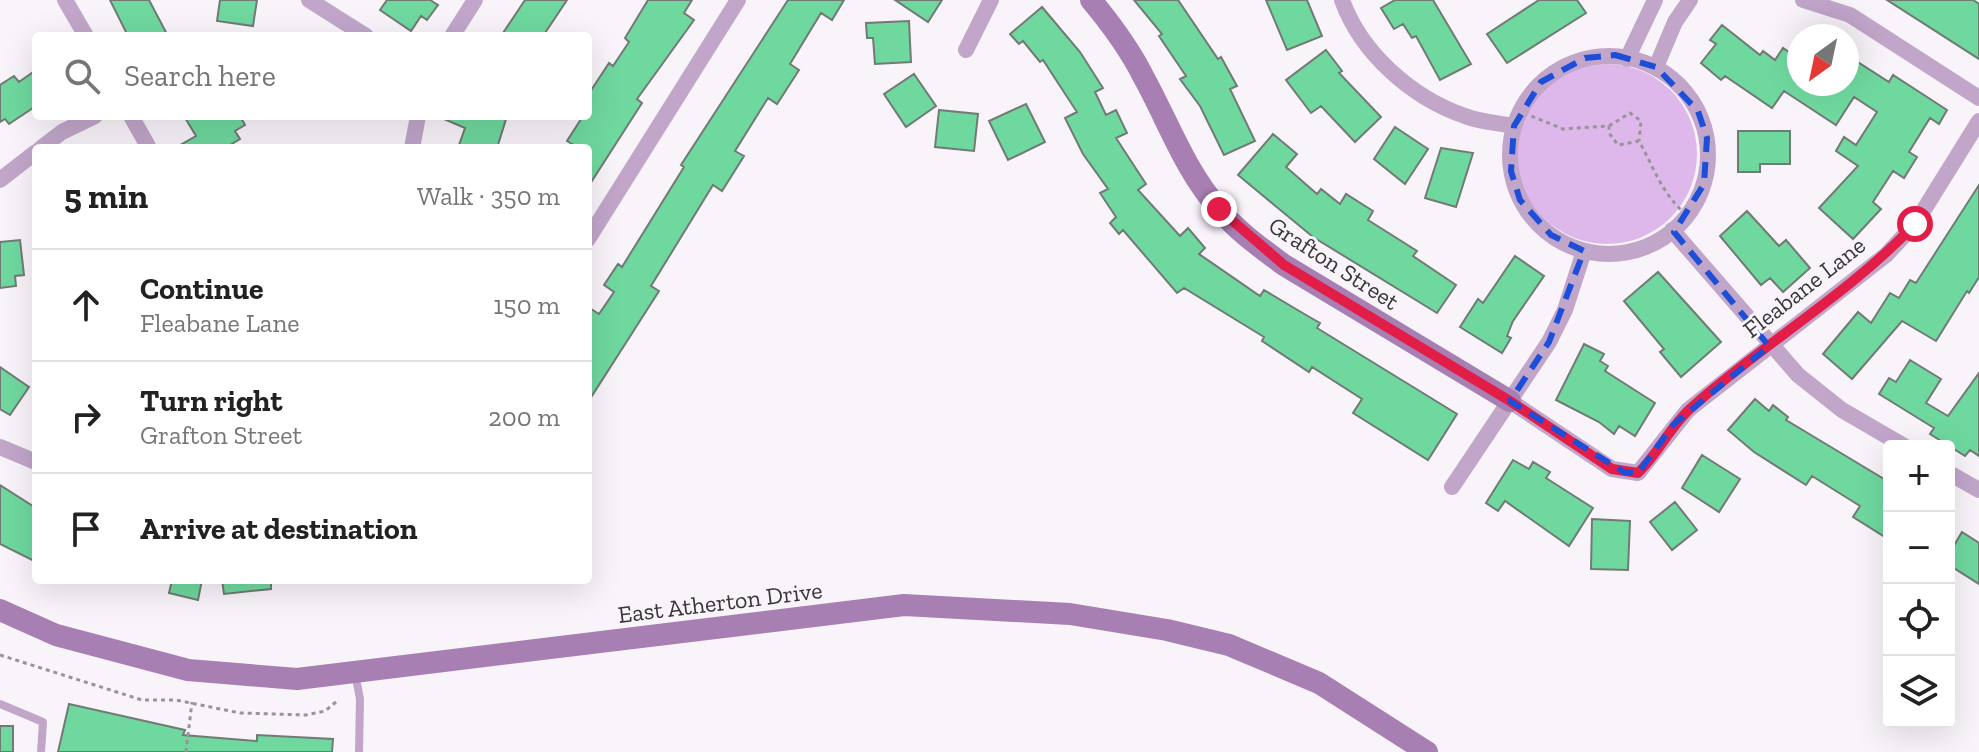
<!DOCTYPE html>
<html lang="en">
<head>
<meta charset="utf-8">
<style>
  body { margin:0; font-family:"Zilla Slab",serif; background:#f6f6f6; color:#222 }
  .controls { position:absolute; right:24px; bottom:24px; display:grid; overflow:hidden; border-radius:8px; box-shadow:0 8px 32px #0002 }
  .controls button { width:72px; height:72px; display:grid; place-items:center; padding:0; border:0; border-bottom:2px solid #e0e0e0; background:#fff; color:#222; font:40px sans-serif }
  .compass { position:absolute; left:1787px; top:24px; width:72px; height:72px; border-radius:50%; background:#fff; box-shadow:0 8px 32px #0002; rotate:213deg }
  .stop { position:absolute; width:24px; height:24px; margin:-18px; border:6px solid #e11d48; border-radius:50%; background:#fff }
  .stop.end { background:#e11d48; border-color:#fff; box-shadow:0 2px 8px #0008 }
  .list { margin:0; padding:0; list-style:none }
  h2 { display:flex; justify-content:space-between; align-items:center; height:104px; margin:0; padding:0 32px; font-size:34px }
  h2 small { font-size:26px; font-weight:400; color:#767676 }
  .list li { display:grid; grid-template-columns:52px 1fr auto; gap:24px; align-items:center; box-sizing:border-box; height:112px; padding:0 32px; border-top:2px solid #e0e0e0 }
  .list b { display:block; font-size:30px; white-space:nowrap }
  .list p { margin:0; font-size:26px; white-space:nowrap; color:#767676 }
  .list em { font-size:26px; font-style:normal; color:#767676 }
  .icon { flex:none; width:44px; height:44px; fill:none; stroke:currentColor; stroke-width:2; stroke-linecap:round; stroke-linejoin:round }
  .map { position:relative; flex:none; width:1979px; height:752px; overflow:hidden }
  .search { position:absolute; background:#fff; box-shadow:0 8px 32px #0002; left:32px; top:32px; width:560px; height:88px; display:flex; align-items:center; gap:20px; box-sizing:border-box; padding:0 28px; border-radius:8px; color:#767676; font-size:30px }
  .panel { position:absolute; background:#fff; box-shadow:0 8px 32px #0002; left:32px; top:144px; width:560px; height:440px; border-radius:8px }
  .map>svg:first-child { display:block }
</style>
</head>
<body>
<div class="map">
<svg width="1979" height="752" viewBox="0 0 1979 752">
  <rect width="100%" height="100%" fill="#f9f3fa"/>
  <path fill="#dfb8eb" d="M1517 154a90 90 0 1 1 180 0a90 90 0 1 1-180 0Z"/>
  <path fill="#6fd89f" stroke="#727a75" stroke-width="2" d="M110 0H149L168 36H128Z
    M220 0H257L253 26 217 21Z
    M387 0H430L438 5 427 20 421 16 411 31 380 10Z
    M525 0H567L543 36H501Z
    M648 0H692L684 13 694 20 637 99 642 103 588 187V148H579L567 141 583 116H588V95L609 63 613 66 629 42 625 38Z
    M788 0H844L832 20 821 13 790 64 799 70 777 104 768 98 735 151 744 156 722 191 713 185 651 286 659 291 588 402V307L599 314 614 292 604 285 618 264 622 267 684 167 681 165Z
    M895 0H942L928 22Z
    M1134 0H1178L1218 59 1221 57 1237 86 1230 89 1255 141 1224 155 1200 106 1180 79 1186 76 1159 36 1162 34Z
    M1266 0H1307L1322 36 1287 50Z
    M1395 0H1433L1471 64 1440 80 1416 36 1412 38 1403 24 1394 29 1381 8Z
    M1539 0H1577L1586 13 1507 63 1487 34Z
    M1887 0H1973L1979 4V59Z
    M1042 7 1080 52 1103 88 1095 92 1106 115 1116 110 1127 133 1116 138 1146 184 1138 190 1180 236 1188 228 1205 248 1199 254 1260 296 1264 290 1306 315 1320 323 1317 328 1457 414 1428 460 1353 413 1362 399 1312 367 1309 372 1262 341 1264 337 1184 288 1177 293 1123 230 1119 234 1110 223 1116 217 1100 193 1108 189 1083 154 1065 118 1077 112 1043 60 1040 62 1023 41 1019 44 1010 34Z
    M909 21 911 62 875 64 873 38H867L866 23Z
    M1722 25 1760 55 1763 51 1775 60 1783 48 1799 59V84H1847V75L1856 61 1889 82 1893 75 1947 110 1939 124 1930 118 1909 152 1917 157 1904 178 1893 171 1873 202 1881 209 1853 239 1819 208 1858 166 1836 151 1844 137 1856 145 1877 112 1854 97 1836 125 1784 91 1772 108 1725 76 1721 80 1701 63 1716 44 1710 40Z
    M1326 50 1342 71 1339 73 1381 117 1355 142 1321 106 1311 113 1286 80Z
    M36 70V106L9 124 5 119 0 122V85L14 76 19 82Z
    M914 74 936 106 906 127 884 94Z
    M1026 104 1045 142 1008 160 989 121Z
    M939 110 978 114 974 151 935 147Z
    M184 116H240L245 125 235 131 240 139 225 148H175L196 136Z
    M437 116H507L497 148H458L465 128Z
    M1395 127 1428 149 1405 184 1374 159Z
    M1738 131H1790V164H1760V172H1738Z
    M1273 134 1297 154 1286 167 1317 194 1321 189 1340 204 1346 194 1373 211 1368 220 1417 251 1413 256 1456 285 1437 313 1313 237 1238 175Z
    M1441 148 1473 153 1456 207 1425 198Z
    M1979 185V277L1969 293 1967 291 1936 341 1902 321 1852 379 1823 354 1858 312 1871 323 1890 293 1899 298 1910 280 1916 283Z
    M1747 211 1779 246 1786 240 1810 268 1783 292 1770 278 1761 285 1720 236Z
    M20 240 24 275 15 276 16 286 0 288V242Z
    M1515 256 1544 276 1513 321 1507 336 1511 338 1502 353 1460 327 1478 299 1483 303Z
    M1658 272 1721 342 1681 377 1660 352 1664 349 1624 301Z
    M1584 344 1604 354 1600 361 1608 366 1605 371 1655 403 1635 436 1619 426 1614 434 1599 422 1556 400Z
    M1910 360 1941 379 1926 403 1948 416 1979 373V456L1970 450 1965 456 1930 434 1934 428 1879 394 1889 378 1896 382Z
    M0 367 29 387 10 415 0 409Z
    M1755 399 1769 411 1773 405 1788 417 1786 420 1889 482V530L1885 537 1853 517 1860 506 1812 476 1806 485 1754 452 1728 430Z
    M1702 455 1740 479 1719 512 1682 488Z
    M1513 460 1529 469 1533 462 1550 472 1546 478 1593 508 1569 546 1505 501 1498 511 1486 503Z
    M0 485 36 508V562L0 544Z
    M1675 502 1697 530 1672 550 1650 522Z
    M1592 519 1630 521 1628 570 1591 569Z
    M1962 532 1979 543V584L1949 565V554Z
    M172 580H202L198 600 169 593Z
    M222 580H271V589L224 594Z
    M69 704 185 730 183 735 257 741V735L333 739 332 752H58Z
    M0 726H13V752H0Z"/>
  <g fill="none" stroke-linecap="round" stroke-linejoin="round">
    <path stroke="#989499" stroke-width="3" stroke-dasharray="4 4" stroke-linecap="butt" d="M1524 113 1563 129 1609 126V133L1618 145 1639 141C1654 168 1663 196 1687 215
      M1609 126 1630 113 1641 121 1639 141
      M0 655 142 700H176L240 713 306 715 325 711 336 702
      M186 752 192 702"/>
    <path stroke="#c1a6ca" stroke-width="8" d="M355 673 360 699 359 752
      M0 704 43 722 41 752"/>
    <path stroke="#c1a6ca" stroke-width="16" d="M65 0 86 36
      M309 0 366 36
      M1342 0C1361 53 1412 98 1465 116 1480 122 1498 123 1514 126
      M1803 0 1850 15 1979 98
      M452 36 475 0
      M966 50 991 0
      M1510 155a99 99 0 1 1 198 0a99 99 0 1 1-198 0Z
      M1627 59 1655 0
      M1656 67 1675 22 1690 0
      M131 116 149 148
      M41 148 62 132 95 116
      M412 148 418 116
      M0 180 36 152
      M1672 230 1798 375 1842 410 1904 446
      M588 239 738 0
      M1510 401 1612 469 1638 473 1688 410 1886 255 1915 224 1979 121
      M0 447 36 462
      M1949 473 1979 490
      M1452 487 1549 342 1565 310 1584 251"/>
    <path stroke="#a77fb3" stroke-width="22" d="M1091 0C1111 24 1129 48 1143 76 1168 121 1184 169 1219 209 1237 231 1261 248 1284 265L1510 401
      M0 610 56 635 188 670 297 679 904 605 1070 614 1167 630 1229 645 1319 683 1427 752"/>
  </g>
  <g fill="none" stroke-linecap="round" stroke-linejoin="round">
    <path stroke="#e11d48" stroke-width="10" d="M1219 209 1284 265 1510 401 1612 469 1638 473C1659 453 1670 426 1692 407 1764 343 1849 294 1915 224"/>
  </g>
  <path fill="none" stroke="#1d4ed8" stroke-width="6" stroke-dasharray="16 10" stroke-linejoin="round" d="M1615 55 1656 67 1698 111 1707 138 1704 184 1674 232 1769 346 1674 424 1638 473 1624 472 1510 401 1549 342 1584 251 1551 235 1520 200 1511 171 1514 126 1541 82 1585 58Z"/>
  <g text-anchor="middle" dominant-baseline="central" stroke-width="6" stroke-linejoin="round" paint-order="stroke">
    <g font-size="24" fill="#383639" stroke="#f9f3fa">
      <text transform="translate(1334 263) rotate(33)">Grafton Street</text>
      <text transform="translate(1804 287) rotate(-38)">Fleabane Lane</text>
      <text transform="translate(720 602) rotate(-7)">East Atherton Drive</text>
    </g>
  </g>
</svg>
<div class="controls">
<button>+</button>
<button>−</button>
<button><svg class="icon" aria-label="locate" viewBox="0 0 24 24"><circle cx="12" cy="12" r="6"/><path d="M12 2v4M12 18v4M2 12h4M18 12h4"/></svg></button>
<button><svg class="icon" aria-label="layers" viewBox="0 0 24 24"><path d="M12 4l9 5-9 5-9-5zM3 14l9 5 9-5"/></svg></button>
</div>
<svg class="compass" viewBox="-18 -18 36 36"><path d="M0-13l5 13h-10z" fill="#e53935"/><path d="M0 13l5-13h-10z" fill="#767676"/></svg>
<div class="stop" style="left:1915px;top:224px"></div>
<div class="stop end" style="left:1219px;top:209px"></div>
<div class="search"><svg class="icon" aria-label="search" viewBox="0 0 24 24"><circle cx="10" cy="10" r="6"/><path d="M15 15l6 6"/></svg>Search here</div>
<section class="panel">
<h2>5 min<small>Walk · 350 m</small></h2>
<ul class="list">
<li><svg class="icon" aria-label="ahead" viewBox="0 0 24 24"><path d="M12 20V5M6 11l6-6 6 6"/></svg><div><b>Continue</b><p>Fleabane Lane</p></div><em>150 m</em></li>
<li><svg class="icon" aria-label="right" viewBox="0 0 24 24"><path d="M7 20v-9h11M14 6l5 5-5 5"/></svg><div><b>Turn right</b><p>Grafton Street</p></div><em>200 m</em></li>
<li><svg class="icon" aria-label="arrive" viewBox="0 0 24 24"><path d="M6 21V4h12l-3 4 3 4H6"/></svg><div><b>Arrive at destination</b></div></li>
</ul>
</section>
</div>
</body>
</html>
